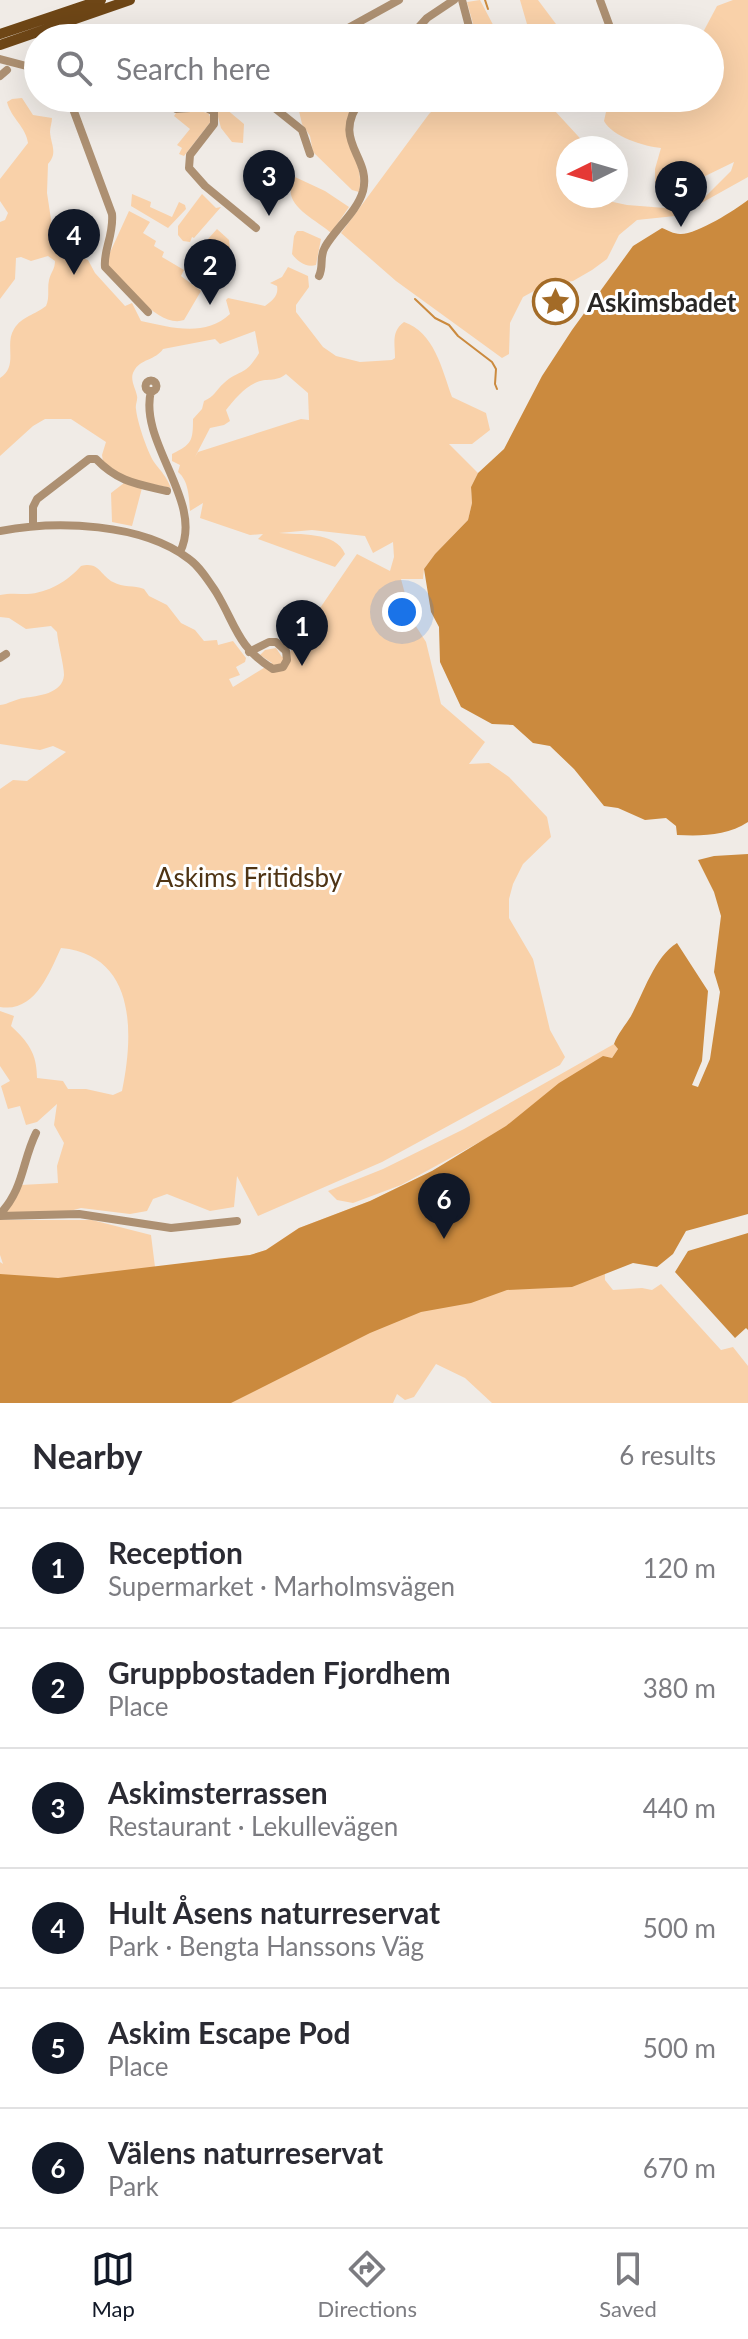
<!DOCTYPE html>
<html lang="en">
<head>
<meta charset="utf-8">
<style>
  body { margin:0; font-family:Lato,sans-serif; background:#f7f7f7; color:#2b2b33 }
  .compass { position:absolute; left:556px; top:136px; width:72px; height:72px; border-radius:50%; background:#fff; box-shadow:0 8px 32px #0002; rotate:265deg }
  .you { position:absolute; left:402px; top:612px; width:28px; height:28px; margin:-20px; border:6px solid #fff; border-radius:50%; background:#1a73e8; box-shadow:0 0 0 12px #1a73e833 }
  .badge { display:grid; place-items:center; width:52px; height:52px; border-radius:50%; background:#111827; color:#fff; font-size:26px; font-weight:700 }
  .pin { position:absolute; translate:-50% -66px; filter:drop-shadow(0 2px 4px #0008) }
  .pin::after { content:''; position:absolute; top:42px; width:28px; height:24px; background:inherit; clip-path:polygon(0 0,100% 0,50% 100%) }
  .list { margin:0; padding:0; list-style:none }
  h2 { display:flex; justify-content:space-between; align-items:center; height:104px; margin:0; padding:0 32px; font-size:34px }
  h2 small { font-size:26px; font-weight:400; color:#7c7c81 }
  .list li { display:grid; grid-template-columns:52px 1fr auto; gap:24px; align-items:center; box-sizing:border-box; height:120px; padding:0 32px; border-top:2px solid #e1e1e2 }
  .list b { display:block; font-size:30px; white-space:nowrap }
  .list p { margin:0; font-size:26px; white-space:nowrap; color:#7c7c81 }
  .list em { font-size:26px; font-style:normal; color:#7c7c81 }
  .icon { flex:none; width:44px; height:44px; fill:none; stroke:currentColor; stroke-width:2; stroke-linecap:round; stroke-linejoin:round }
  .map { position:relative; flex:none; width:748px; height:1403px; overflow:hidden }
  .search { position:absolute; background:#fff; box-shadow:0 8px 32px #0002; left:24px; right:24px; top:24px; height:88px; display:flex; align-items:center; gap:20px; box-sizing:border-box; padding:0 28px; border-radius:44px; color:#7c7c81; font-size:30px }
  .sheet { height:824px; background:#fff }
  nav { display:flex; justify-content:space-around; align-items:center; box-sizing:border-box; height:112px; border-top:2px solid #e1e1e2; background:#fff; font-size:22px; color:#7c7c81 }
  nav a { display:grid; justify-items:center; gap:4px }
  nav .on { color:#111827 }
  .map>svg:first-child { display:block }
</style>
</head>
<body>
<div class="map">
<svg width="748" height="1403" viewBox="0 0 748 1403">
  <rect width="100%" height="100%" fill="#f0ebe6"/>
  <path fill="#f9d1a9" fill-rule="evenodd" d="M480 0 500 38H477L467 2Z
    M520 0H538L565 36 555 35 531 38Z
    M733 0H748V177L696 206 731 171 734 162 695 181 673 189 655 183V169L661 148C643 146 613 137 604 121L609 98H710V38H700L717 6Z
    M22 98 33 115 52 118C52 123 50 127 50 132 51 145 58 153 48 164L47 193 54 239 70 246 77 256 88 260 95 273 125 306 132 303 141 321C169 327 205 338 230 314L226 300 228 298 265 306C272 301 279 296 277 286L270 283 282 277 288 267 308 276 309 287 296 305V312L323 347 336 356 360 362 392 360 395 358C395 344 391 331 404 322 434 332 442 369 452 397L486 413 490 430 472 444H449L478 473 471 487 472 503 468 520 435 554 424 569 423 579H401L412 620 426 642 441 704 485 742 469 764 489 763 509 777 547 817 551 837 523 864 513 884 509 899V918L533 959 550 1030 565 1057 560 1065 382 1162 258 1216 237 1176 234 1207 210 1211 167 1194 153 1199 147 1211 130 1214 81 1208 70 1211 6 1213 21 1185 58 1183 57 1166 64 1143 54 1125 57 1104 37 1122 26 1125 20 1106 8 1109 1 1086 10 1081 0 1066V1011L14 1016 11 1026C28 1042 37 1053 37 1078L63 1081 68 1089H86L113 1095 122 1091C134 1033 136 955 61 948 49 973 35 1013 0 1007V789L13 780 27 781 66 752 53 746 40 750 0 744V705C9 704 15 699 24 698 37 696 63 694 64 675 64 665 58 644 57 632L51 626 26 629 9 618 0 617V595C9 593 18 594 27 594 48 593 68 581 81 566 99 561 100 575 113 582 123 588 134 585 144 589L149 596 167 605 181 623 195 630 204 641 217 640 218 645 233 641 246 658 245 662 236 667 240 675 229 679 233 687 272 663 260 655 265 650 276 648 282 657 290 652 357 554 390 571 394 557 393 542 373 553 365 536 312 530 279 533C298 535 336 531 345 554L335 567 258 539 263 534 250 535 200 518 203 503 190 511C189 498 189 481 178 472L180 465 172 461V454C192 444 193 441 193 419L202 409 204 401C214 397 216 390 224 383 240 369 245 377 259 353L255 331 220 344 215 339 163 349C156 360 140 359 134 371 129 379 136 389 137 396 138 400 135 405 136 409 137 421 147 451 154 462 162 473 165 474 171 488L128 479 103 462 102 455 106 442 71 419H45L33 426 0 456V378C19 366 4 345 14 329 22 316 35 315 46 306 50 297 47 289 49 280 51 272 55 269 55 261L48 256 31 261 21 257 16 258 15 279 0 299V222L5 220 8 213 0 201V179L28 143C26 127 11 118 7 102L12 99ZM286 374 308 393 309 420 301 419 198 452 195 457 210 428 224 425 230 421 226 410C233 401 244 388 255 383 267 377 275 383 286 374Z
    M213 98 244 124 243 143 232 142 221 128 216 109 201 99Z
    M296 98H359C329 141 367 155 359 192L352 190 313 152 310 136 302 124Z
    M445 98H458L474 112 488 98H543L589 148H568V196H604L613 202 627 205 691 210 675 216 637 220 619 235 607 259 592 270 573 281 543 286 523 297 510 323 509 354 502 358 396 281 341 233 429 114Z
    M199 111 208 113 212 120 184 156 179 154 182 148 177 145 190 129 174 116 176 113Z
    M295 177 325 191 349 207 331 233C314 218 278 204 295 177Z
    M132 194 151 202 150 207 172 217 179 202 185 205 186 209 168 228 131 206Z
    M202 194 216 208 221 207 194 238 192 237 190 242 183 241 178 235V226Z
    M129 211 150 222 143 233 156 241 154 246 164 252 162 257 184 270 181 276 201 291 184 320C159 329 125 283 108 266L107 259Z
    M217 229 229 240 230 248 224 261 213 255 200 257 196 255 194 246 200 248Z
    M297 231H303L321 239 316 265C306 268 297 261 292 254L294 236Z
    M124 483 142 488 132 526 112 522 111 493Z
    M614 1044 618 1049 612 1058 603 1057 605 1280 613 1290 642 1288 652 1290 661 1284 721 1350 733 1347 748 1366V1403H492L465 1378 436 1364 414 1397 405 1400 397 1394 393 1403H0V1262L3 1264 0 1255V1220H92L151 1235 155 1267 211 1261 214 1259 250 1255 266 1250 299 1228 370 1201 432 1171 487 1138 401 1185 353 1203 337 1200 328 1191 383 1169 464 1129Z"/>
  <path fill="#cb8a3e" d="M748 200V822C727 836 702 836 677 835L676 826 666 818 645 820 618 808 604 806 574 769 550 746 533 743 513 725 492 724 461 707 440 662 439 627 431 612 424 569 435 554 468 520 472 503 471 487 478 473 504 449 542 376 572 330 633 246 662 228C667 230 674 234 680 234 696 235 735 210 748 200Z
    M748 854V1214L686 1231 673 1254 657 1267 633 1263 572 1287 507 1290 471 1303 421 1312 370 1333 231 1403H0V1274L58 1278 250 1255 266 1250 299 1228 370 1201 432 1171 506 1126 559 1083 603 1056 612 1058 618 1049 614 1044C618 1033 625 1026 631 1016 643 994 655 956 677 943L708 991 702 1061 692 1085 698 1087 710 1059 720 992 714 972 721 916 714 892 698 860 714 856Z
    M748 1233V1330L746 1328 735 1338 675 1272 688 1251Z"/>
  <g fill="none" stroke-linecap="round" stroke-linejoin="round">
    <path stroke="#cb8a3e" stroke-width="2" d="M485 0 488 9
      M415 299 435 318 449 325 458 336 492 362 496 369 495 384 497 389"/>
    <path stroke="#ad9072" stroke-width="8" d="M462 0 472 38
      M600 0 611 30
      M330 38 399 0
      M409 38 427 18 454 0
      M0 59 38 69
      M0 76 7 70
      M69 98 112 214C114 235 103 251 105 267L148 312
      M170 98 171 105 176 109 205 107 214 112V124L190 155 189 168 205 186 256 228
      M262 98 302 130 310 154
      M319 276C324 266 319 257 325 247 335 229 357 212 363 191 372 155 329 142 362 98
      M145.5 386a5.5 5.5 0 1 1 11 0a5.5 5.5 0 1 1-11 0Z
      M151 391C138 443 205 502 180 552
      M33 526V507L37 499 89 459H96C118 482 137 484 167 491
      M0 531C57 520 142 523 189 559 200 567 208 580 216 592 236 625 237 647 273 669L283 667 287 660 286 651 276 642H269L249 652
      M0 658 6 654
      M0 1214C24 1189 22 1161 36 1133
      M0 1216 79 1214 171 1228 237 1221"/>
    <path stroke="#6e4616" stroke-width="10" d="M0 34 101 0
      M0 45 130 0"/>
  </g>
  <defs>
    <symbol id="sight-ring" viewBox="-11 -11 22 22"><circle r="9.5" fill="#fff" stroke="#a36b27" stroke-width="1.5"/><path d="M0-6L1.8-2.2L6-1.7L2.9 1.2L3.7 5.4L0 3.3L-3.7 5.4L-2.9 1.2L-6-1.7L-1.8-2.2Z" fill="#a36b27"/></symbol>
  </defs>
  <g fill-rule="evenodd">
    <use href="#sight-ring" x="530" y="276" width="51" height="51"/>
  </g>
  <g text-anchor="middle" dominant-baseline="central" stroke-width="6" stroke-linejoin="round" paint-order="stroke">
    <g font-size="26" font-weight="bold" fill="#292725" stroke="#fff" text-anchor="start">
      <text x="587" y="302">Askimsbadet</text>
    </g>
    <g font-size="26" fill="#4f3414" stroke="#fff">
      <text x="249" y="877">Askims Fritidsby</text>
    </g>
  </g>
</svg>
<svg class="compass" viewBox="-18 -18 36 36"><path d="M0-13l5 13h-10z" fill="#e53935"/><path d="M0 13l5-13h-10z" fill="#7c7c81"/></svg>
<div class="you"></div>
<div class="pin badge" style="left:302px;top:666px">1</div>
<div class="pin badge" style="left:210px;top:305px">2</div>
<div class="pin badge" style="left:269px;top:216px">3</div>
<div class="pin badge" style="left:74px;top:275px">4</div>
<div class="pin badge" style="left:681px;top:227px">5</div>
<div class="pin badge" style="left:444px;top:1239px">6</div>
<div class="search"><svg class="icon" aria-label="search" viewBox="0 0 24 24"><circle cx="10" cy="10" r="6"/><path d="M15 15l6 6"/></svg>Search here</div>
</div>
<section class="sheet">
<h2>Nearby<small>6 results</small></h2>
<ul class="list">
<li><span class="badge">1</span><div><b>Reception</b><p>Supermarket · Marholmsvägen</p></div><em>120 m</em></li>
<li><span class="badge">2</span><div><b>Gruppbostaden Fjordhem</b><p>Place</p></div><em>380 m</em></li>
<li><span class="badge">3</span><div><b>Askimsterrassen</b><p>Restaurant · Lekullevägen</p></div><em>440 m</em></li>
<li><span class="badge">4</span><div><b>Hult Åsens naturreservat</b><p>Park · Bengta Hanssons Väg</p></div><em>500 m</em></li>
<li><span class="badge">5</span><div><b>Askim Escape Pod</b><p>Place</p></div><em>500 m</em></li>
<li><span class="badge">6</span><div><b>Välens naturreservat</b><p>Park</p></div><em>670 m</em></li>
</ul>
</section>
<nav>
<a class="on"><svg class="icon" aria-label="map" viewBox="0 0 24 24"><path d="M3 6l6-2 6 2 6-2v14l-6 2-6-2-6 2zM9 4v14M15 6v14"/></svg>Map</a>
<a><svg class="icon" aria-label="directions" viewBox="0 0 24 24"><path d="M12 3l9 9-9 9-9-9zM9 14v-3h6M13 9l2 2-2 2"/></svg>Directions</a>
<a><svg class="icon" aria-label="saved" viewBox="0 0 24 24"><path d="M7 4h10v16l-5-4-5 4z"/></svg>Saved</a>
</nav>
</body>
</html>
